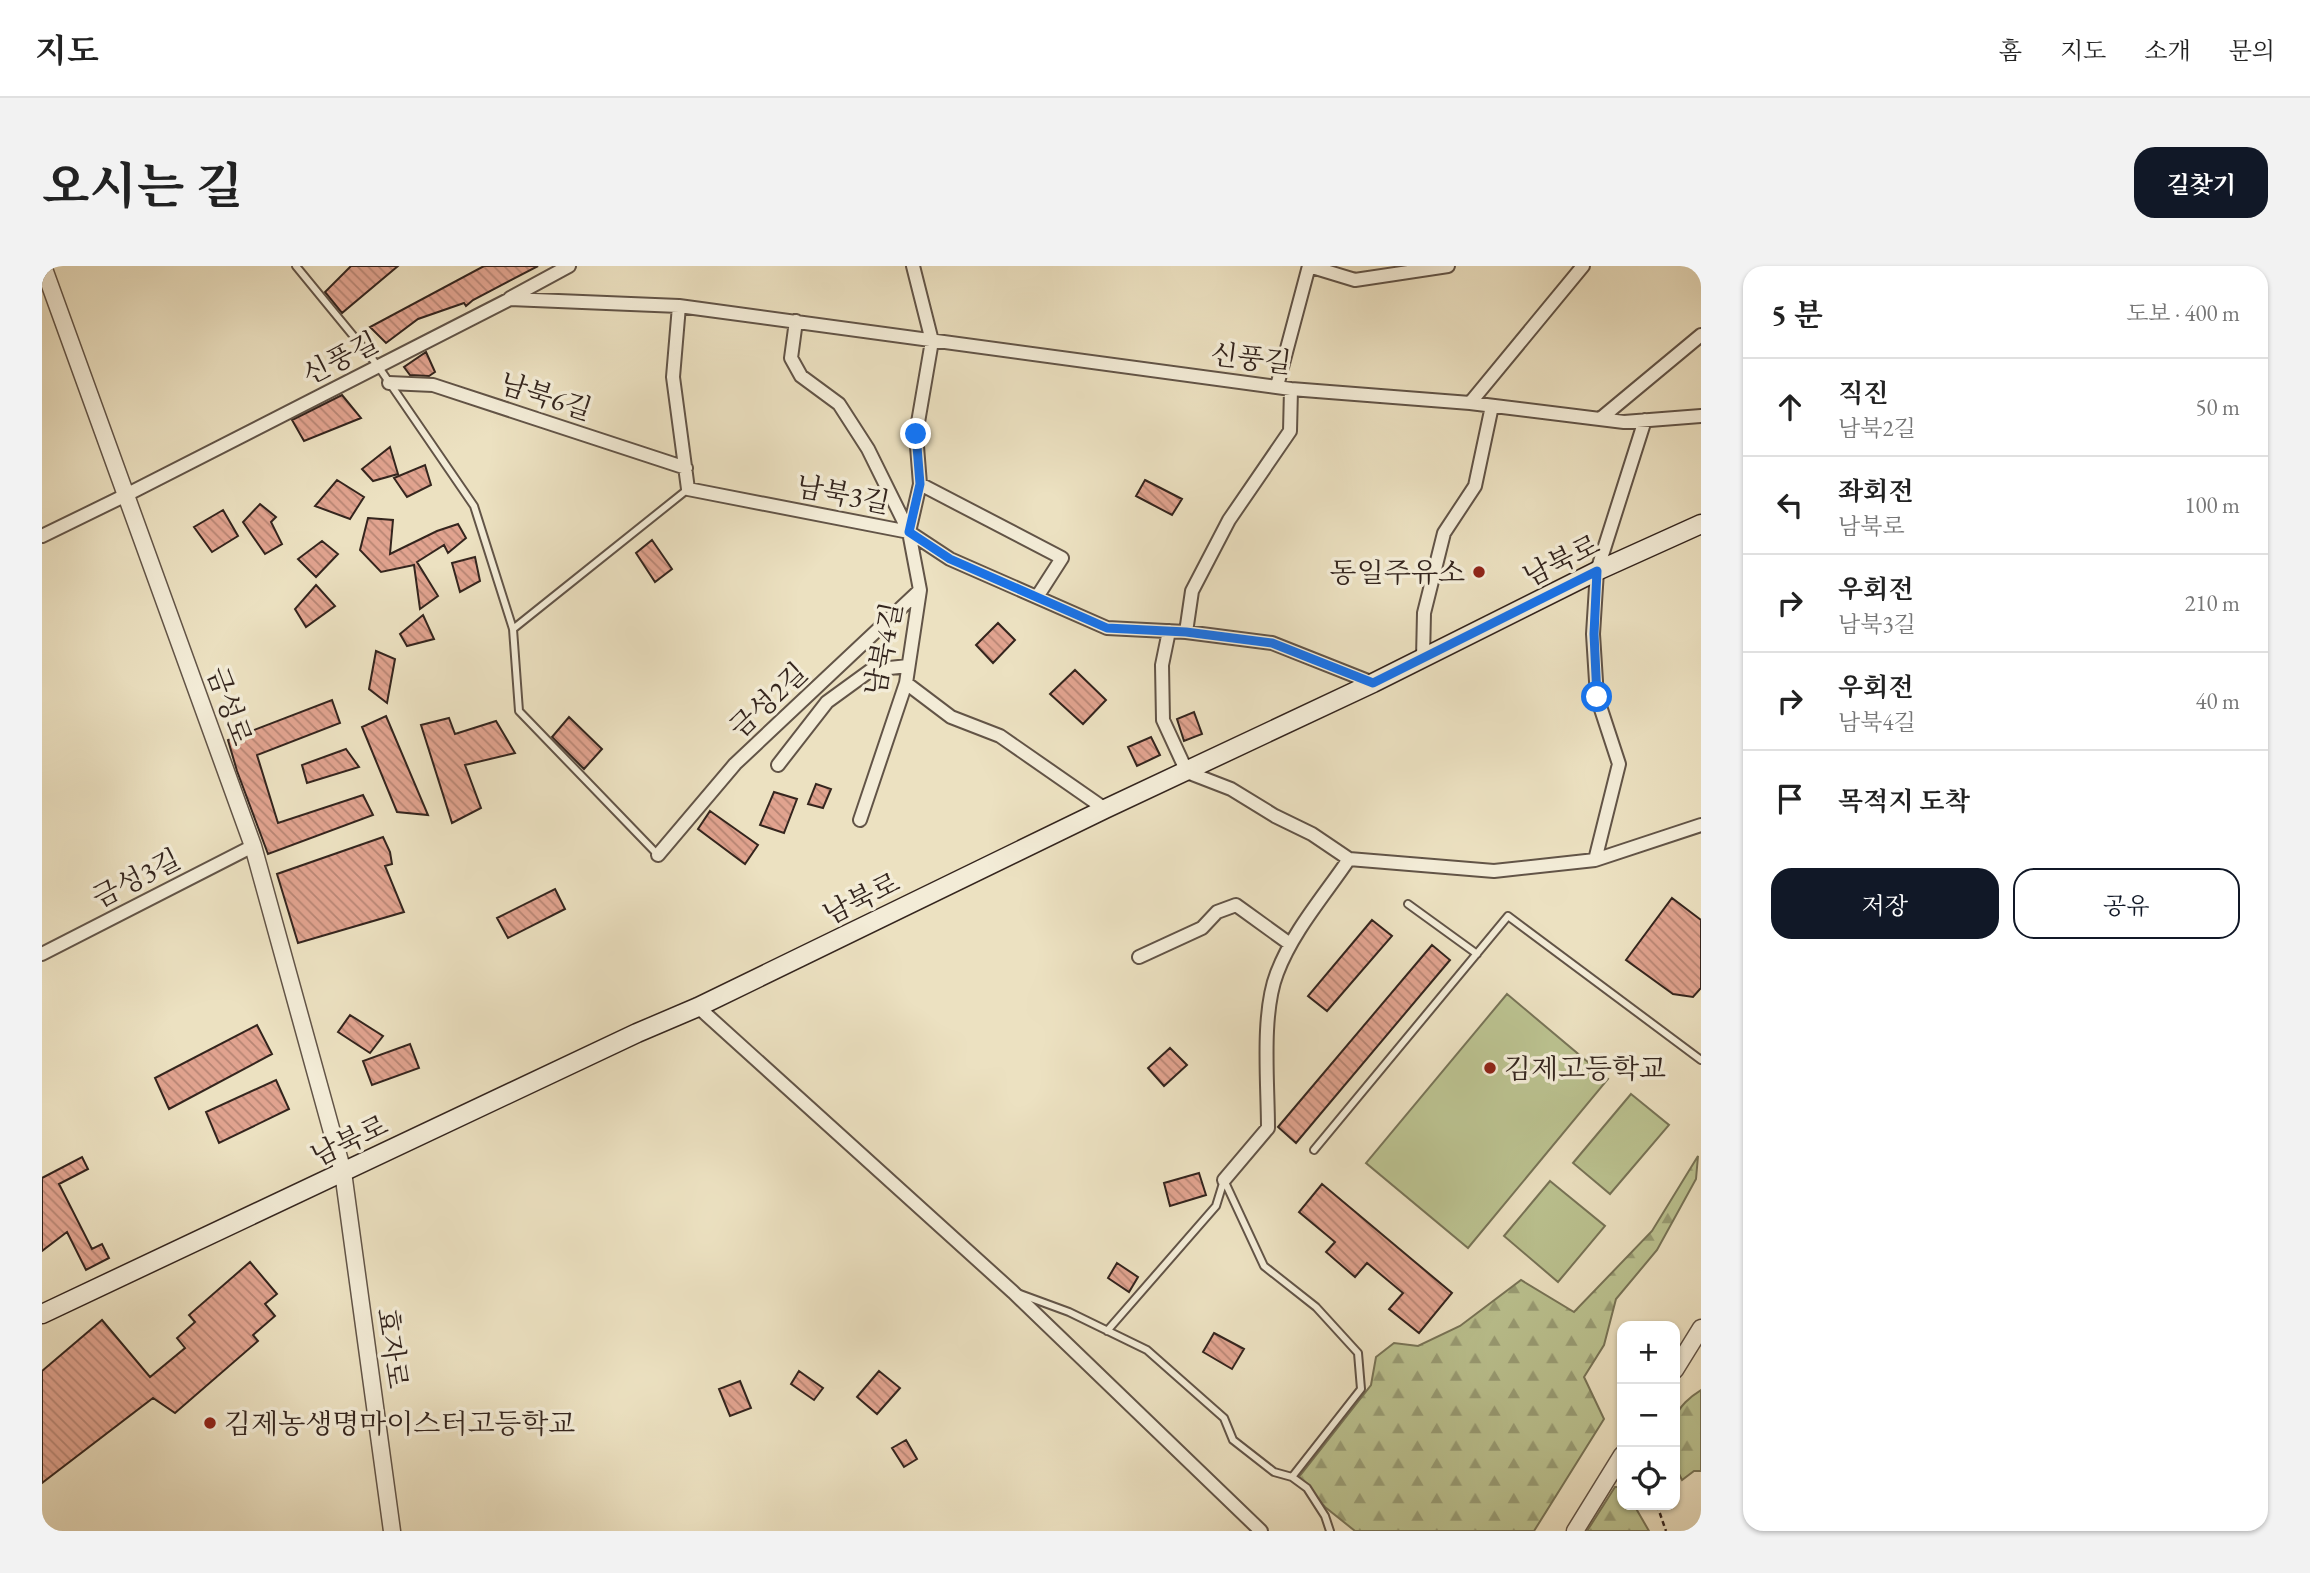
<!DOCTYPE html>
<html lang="ko">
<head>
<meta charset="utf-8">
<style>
  body { margin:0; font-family:"EB Garamond","Noto Serif KR",serif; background:#f2f2f2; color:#222 }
  .controls { position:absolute; right:21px; bottom:21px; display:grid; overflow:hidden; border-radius:14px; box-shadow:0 2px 5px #0004 }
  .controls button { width:63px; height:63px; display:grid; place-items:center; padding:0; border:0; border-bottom:2px solid #e0e0e0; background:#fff; color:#222; font:35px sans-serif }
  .stop { position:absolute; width:21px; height:21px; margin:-16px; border:5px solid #1a73e8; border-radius:50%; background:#fff }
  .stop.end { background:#1a73e8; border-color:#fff; box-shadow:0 2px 7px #0008 }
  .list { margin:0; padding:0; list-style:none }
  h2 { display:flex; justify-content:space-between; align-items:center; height:91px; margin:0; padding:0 28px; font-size:30px }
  h2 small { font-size:23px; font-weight:400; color:#767676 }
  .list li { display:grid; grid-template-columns:46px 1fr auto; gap:21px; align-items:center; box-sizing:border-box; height:98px; padding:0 28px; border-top:2px solid #e0e0e0 }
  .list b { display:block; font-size:26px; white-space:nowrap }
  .list p { margin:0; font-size:23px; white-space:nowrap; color:#767676 }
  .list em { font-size:23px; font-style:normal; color:#767676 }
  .actions { display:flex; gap:14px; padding:21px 28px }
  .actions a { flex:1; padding:16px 0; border:2px solid #111827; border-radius:21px; text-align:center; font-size:24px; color:#111827 }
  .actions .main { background:#111827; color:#fff }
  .icon { flex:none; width:38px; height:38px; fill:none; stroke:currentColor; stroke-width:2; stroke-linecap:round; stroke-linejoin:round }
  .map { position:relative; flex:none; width:1659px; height:1265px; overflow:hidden; border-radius:21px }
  header { display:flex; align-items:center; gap:42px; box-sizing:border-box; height:98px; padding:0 35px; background:#fff; border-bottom:2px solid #e0e0e0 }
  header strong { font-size:33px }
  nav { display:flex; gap:38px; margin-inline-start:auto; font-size:24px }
  .intro { display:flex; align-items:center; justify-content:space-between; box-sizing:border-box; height:168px; padding:0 42px }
  h1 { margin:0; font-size:49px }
  .button { padding:18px 32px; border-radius:21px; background:#111827; color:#fff; font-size:24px; font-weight:700 }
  main { display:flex; gap:42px; padding:0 42px }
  aside { flex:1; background:#fff; border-radius:21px; box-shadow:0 2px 5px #0004 }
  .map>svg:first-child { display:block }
</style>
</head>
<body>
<header>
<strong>지도</strong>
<nav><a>홈</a><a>지도</a><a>소개</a><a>문의</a></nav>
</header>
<div class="intro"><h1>오시는 길</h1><a class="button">길찾기</a></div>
<main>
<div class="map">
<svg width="1659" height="1265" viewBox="0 0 1659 1265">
  <defs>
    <pattern id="forest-firs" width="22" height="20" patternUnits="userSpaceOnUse" patternTransform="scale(1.75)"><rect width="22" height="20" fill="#bbc290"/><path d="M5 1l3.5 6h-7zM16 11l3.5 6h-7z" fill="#999d75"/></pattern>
    <pattern id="building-back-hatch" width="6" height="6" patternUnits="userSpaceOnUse" patternTransform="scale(1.75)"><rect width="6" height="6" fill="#e1a38f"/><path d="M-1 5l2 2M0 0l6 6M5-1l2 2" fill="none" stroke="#b78574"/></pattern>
  </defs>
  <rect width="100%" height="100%" fill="#ece1c1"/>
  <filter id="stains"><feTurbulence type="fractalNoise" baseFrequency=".00286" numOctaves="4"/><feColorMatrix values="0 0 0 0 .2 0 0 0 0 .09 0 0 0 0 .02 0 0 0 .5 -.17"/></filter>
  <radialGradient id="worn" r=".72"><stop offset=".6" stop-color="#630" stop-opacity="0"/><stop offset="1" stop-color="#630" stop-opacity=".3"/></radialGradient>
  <path fill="url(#forest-firs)" stroke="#787457" stroke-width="2" d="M1656 890 1654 913 1615 984 1574 1033 1562 1079 1542 1111 1562 1153 1492 1265H1313L1283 1241 1257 1211 1329 1119 1334 1091 1352 1077 1376 1080 1418 1060 1479 1014 1532 1046 1610 965Z
    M1659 1124V1205H1652L1640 1214C1632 1201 1629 1169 1633 1153 1636 1141 1649 1130 1659 1124Z
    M1573 1221H1580V1239H1592L1607 1265H1545Z"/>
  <path fill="#bbc290" stroke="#787457" stroke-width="2" d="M1465 728 1566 813 1426 982 1324 897Z
    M1589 828 1627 859 1568 928 1531 897Z
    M1508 915 1563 960 1516 1016 1462 970Z"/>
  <path fill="url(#building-back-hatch)" stroke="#34251e" stroke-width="2" d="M309 0H356L300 47 283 26Z
    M442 0H496L431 34 424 40 422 37 376 53 344 77 328 61Z
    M384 86 393 106 387 110 368 109 362 101Z
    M300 129 319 152 262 175 250 154Z
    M348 181 356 208 331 215 320 203Z
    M383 199 389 219 365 231 352 212Z
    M295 214 322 231 308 253 273 240Z
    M1103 214 1140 233 1130 249 1094 230Z
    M218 238 234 251 229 256 240 278 223 288 201 256Z
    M181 244 196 270 170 286 152 261Z
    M326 252 351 254 348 288 395 265 416 258 424 272 406 287 402 279 375 296 396 330 378 343 372 299 339 306 318 284Z
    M610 274 630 303 613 316 594 287Z
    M280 275 296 288 274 311 256 293Z
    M433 291 438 315 418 326 410 297Z
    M274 319 293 340 264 361 253 343Z
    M381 349 392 373 365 380 358 368Z
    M956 357 973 374 951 397 934 379Z
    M334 385 353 393 345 437 327 423Z
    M1033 404 1064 434 1041 458 1008 428Z
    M290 434 298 457 215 489 236 557 321 529 331 549 226 588 195 505 186 474Z
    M1152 446 1160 468 1142 475 1135 453Z
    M344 450 386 549 355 546 320 461Z
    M527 451 560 483 542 503 510 471Z
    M407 452 413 468 454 455 473 487 423 499 439 542 410 557 379 459Z
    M1109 471 1118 489 1095 500 1086 481Z
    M304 483 317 501 265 517 260 499Z
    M774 518 789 523 781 542 766 538Z
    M732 526 755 533 742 567 718 559Z
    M668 545 716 579 703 598 656 563Z
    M341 571 348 586 350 598 343 600 362 646 256 677 235 608Z
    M513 623 523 643 466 672 455 652Z
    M1630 632 1659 654V722L1651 731 1631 728 1584 694Z
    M1330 654 1350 670 1285 745 1266 730Z
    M1390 679 1408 694 1254 877 1236 861Z
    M308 749 341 770 328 787 296 766Z
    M215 759 230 788 127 843 113 812Z
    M368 778 377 802 330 819 321 795Z
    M1128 782 1145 799 1122 820 1106 802Z
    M234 814 247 843 177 877 164 846Z
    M40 891 46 903 17 918 50 983 60 978 67 992 44 1004 25 966 0 985V912Z
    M1157 907 1164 929 1128 940 1122 917Z
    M1280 918 1410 1027 1377 1067 1347 1043 1361 1027 1325 997 1313 1011 1284 986 1293 976 1257 946Z
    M208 996 235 1028 223 1038 233 1050 211 1069 216 1075 133 1147 111 1132 0 1217V1105L60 1054 108 1111 143 1082 135 1072 153 1056 147 1049Z
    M1075 997 1096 1011 1087 1026 1066 1012Z
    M1172 1067 1202 1083 1190 1103 1161 1086Z
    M757 1105 781 1122 772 1134 749 1118Z
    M837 1105 858 1122 835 1148 815 1131Z
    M698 1115 709 1142 688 1150 677 1123Z
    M864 1174 875 1193 862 1201 850 1182Z"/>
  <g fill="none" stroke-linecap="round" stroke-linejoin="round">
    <defs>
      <path id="service" d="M254 0 336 100 432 240 471 363 477 445 616 589
        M471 363 646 223
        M1366 638 1435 688
        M1272 884 1466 650 1659 794
        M978 1028 1027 1046 1105 1084 1182 1152 1191 1174 1232 1206 1250 1211 1265 1222 1283 1250 1288 1265
        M1065 1065 1174 940 1182 914 1222 1000 1274 1041 1316 1087 1319 1123 1250 1211"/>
      <path id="minor" d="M1267 0 1313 14 1406 0
        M468 32 527 0
        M637 40 631 111 646 223 867 266 908 293 1065 362 1144 366 1230 377 1331 417
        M754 55 749 92 759 110 797 138 826 183 867 266
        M347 117 391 119 644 202
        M1235 120 1267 0
        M1428 137 1541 0
        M1558 153 1659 69
        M1603 154 1555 305 1551 368 1555 431 1577 498 1553 594 1659 559
        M878 218 1020 292 995 331
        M0 270 84 229 468 33 637 40 1249 123 1428 137 1582 156 1659 150
        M1127 365 1120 399 1121 454 1145 506 1189 523 1233 550 1270 568 1307 593 1452 605 1553 594
        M1144 366 1150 325 1187 254 1248 165 1249 123
        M1381 392 1382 347 1402 267 1433 220 1450 140
        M864 417 909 451 958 470 1063 543
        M736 499 785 436 829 404 866 400
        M818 554 864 417 878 324 867 266 878 218 874 168 890 75 871 0
        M616 589 693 498 878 324
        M0 688 211 580
        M1097 691 1160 662 1175 646 1194 639 1248 678
        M656 741 971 1026 1219 1265
        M1182 914 1226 862C1226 817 1219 748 1235 707 1251 665 1282 630 1307 593"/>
      <path id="tertiary" d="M1 0 211 580 301 906 350 1265
        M1633 1104 1659 1062
        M1533 1265 1580 1189"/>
      <path id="secondary" d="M0 1048 595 767 656 741 1063 543 1331 417 1555 305 1659 258"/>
    </defs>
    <use href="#service" stroke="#625447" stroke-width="10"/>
    <use href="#minor" stroke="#625447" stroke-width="16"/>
    <use href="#tertiary" stroke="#625447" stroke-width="19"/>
    <use href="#secondary" stroke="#34251e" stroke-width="21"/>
    <path stroke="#34251e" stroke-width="2.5" stroke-dasharray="5 3.5" stroke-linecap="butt" d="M1615 1239 1624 1265"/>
    <use href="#service" stroke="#f3ecd7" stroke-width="6"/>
    <use href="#minor" stroke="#f3ecd7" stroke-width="12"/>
    <use href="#tertiary" stroke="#f3ecd7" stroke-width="16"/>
    <use href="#secondary" stroke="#f3ecd7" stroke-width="18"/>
  </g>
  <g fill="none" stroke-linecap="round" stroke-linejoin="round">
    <path stroke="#1a73e8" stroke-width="9" d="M874 168 878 218 867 266 908 293 1065 362 1144 366 1230 377 1331 417 1555 305 1552 368 1555 431"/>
  </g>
  <g fill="#8f2418" stroke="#f3ecd7" stroke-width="2.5">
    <circle cx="1437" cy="306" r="7"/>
    <circle cx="1448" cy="802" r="7"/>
    <circle cx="168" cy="1157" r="7"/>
  </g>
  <g text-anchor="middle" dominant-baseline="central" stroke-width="7" stroke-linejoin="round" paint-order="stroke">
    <g font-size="28" fill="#34251e" stroke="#f3ecd7">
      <text transform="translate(298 92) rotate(-27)">신풍길</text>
      <text transform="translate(1209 92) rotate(7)">신풍길</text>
      <text transform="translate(504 130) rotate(18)">남북6길</text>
      <text transform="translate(801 228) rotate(11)">남북3길</text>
      <text transform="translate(1519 294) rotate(-26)">남북로</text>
      <text transform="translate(841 383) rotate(-79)">남북4길</text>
      <text transform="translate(726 434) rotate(-43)">금성2길</text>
      <text transform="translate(188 440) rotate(70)">금성로</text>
      <text transform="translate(94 612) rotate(-27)">금성3길</text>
      <text transform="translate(819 632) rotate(-26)">남북로</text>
      <text transform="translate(307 874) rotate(-25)">남북로</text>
      <text transform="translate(351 1082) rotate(82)">효자로</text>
    </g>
    <g font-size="28" fill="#34251e" stroke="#f3ecd7" text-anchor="start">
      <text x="1423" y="306" text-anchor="end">동일주유소</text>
      <text x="1462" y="802">김제고등학교</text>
      <text x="182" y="1157">김제농생명마이스터고등학교</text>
    </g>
  </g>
  <rect width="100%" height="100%" filter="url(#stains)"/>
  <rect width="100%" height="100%" fill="url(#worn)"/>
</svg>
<div class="controls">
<button>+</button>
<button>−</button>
<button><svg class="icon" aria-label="locate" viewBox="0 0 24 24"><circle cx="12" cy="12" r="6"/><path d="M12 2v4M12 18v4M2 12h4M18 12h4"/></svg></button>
</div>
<div class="stop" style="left:1555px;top:431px"></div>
<div class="stop end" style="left:874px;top:168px"></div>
</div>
<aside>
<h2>5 분<small>도보 · 400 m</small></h2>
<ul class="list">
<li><svg class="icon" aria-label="ahead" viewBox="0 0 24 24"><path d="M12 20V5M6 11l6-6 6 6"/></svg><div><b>직진</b><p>남북2길</p></div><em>50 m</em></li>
<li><svg class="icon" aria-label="left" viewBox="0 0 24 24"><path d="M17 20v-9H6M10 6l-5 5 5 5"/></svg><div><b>좌회전</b><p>남북로</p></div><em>100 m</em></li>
<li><svg class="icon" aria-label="right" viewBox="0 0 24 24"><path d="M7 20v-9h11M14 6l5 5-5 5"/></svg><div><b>우회전</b><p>남북3길</p></div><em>210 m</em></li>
<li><svg class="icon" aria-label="right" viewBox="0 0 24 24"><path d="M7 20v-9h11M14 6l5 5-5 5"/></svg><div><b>우회전</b><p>남북4길</p></div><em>40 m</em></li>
<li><svg class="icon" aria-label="arrive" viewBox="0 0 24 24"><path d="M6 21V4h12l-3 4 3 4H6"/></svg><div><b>목적지 도착</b></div></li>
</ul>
<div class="actions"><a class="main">저장</a><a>공유</a></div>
</aside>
</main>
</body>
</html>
